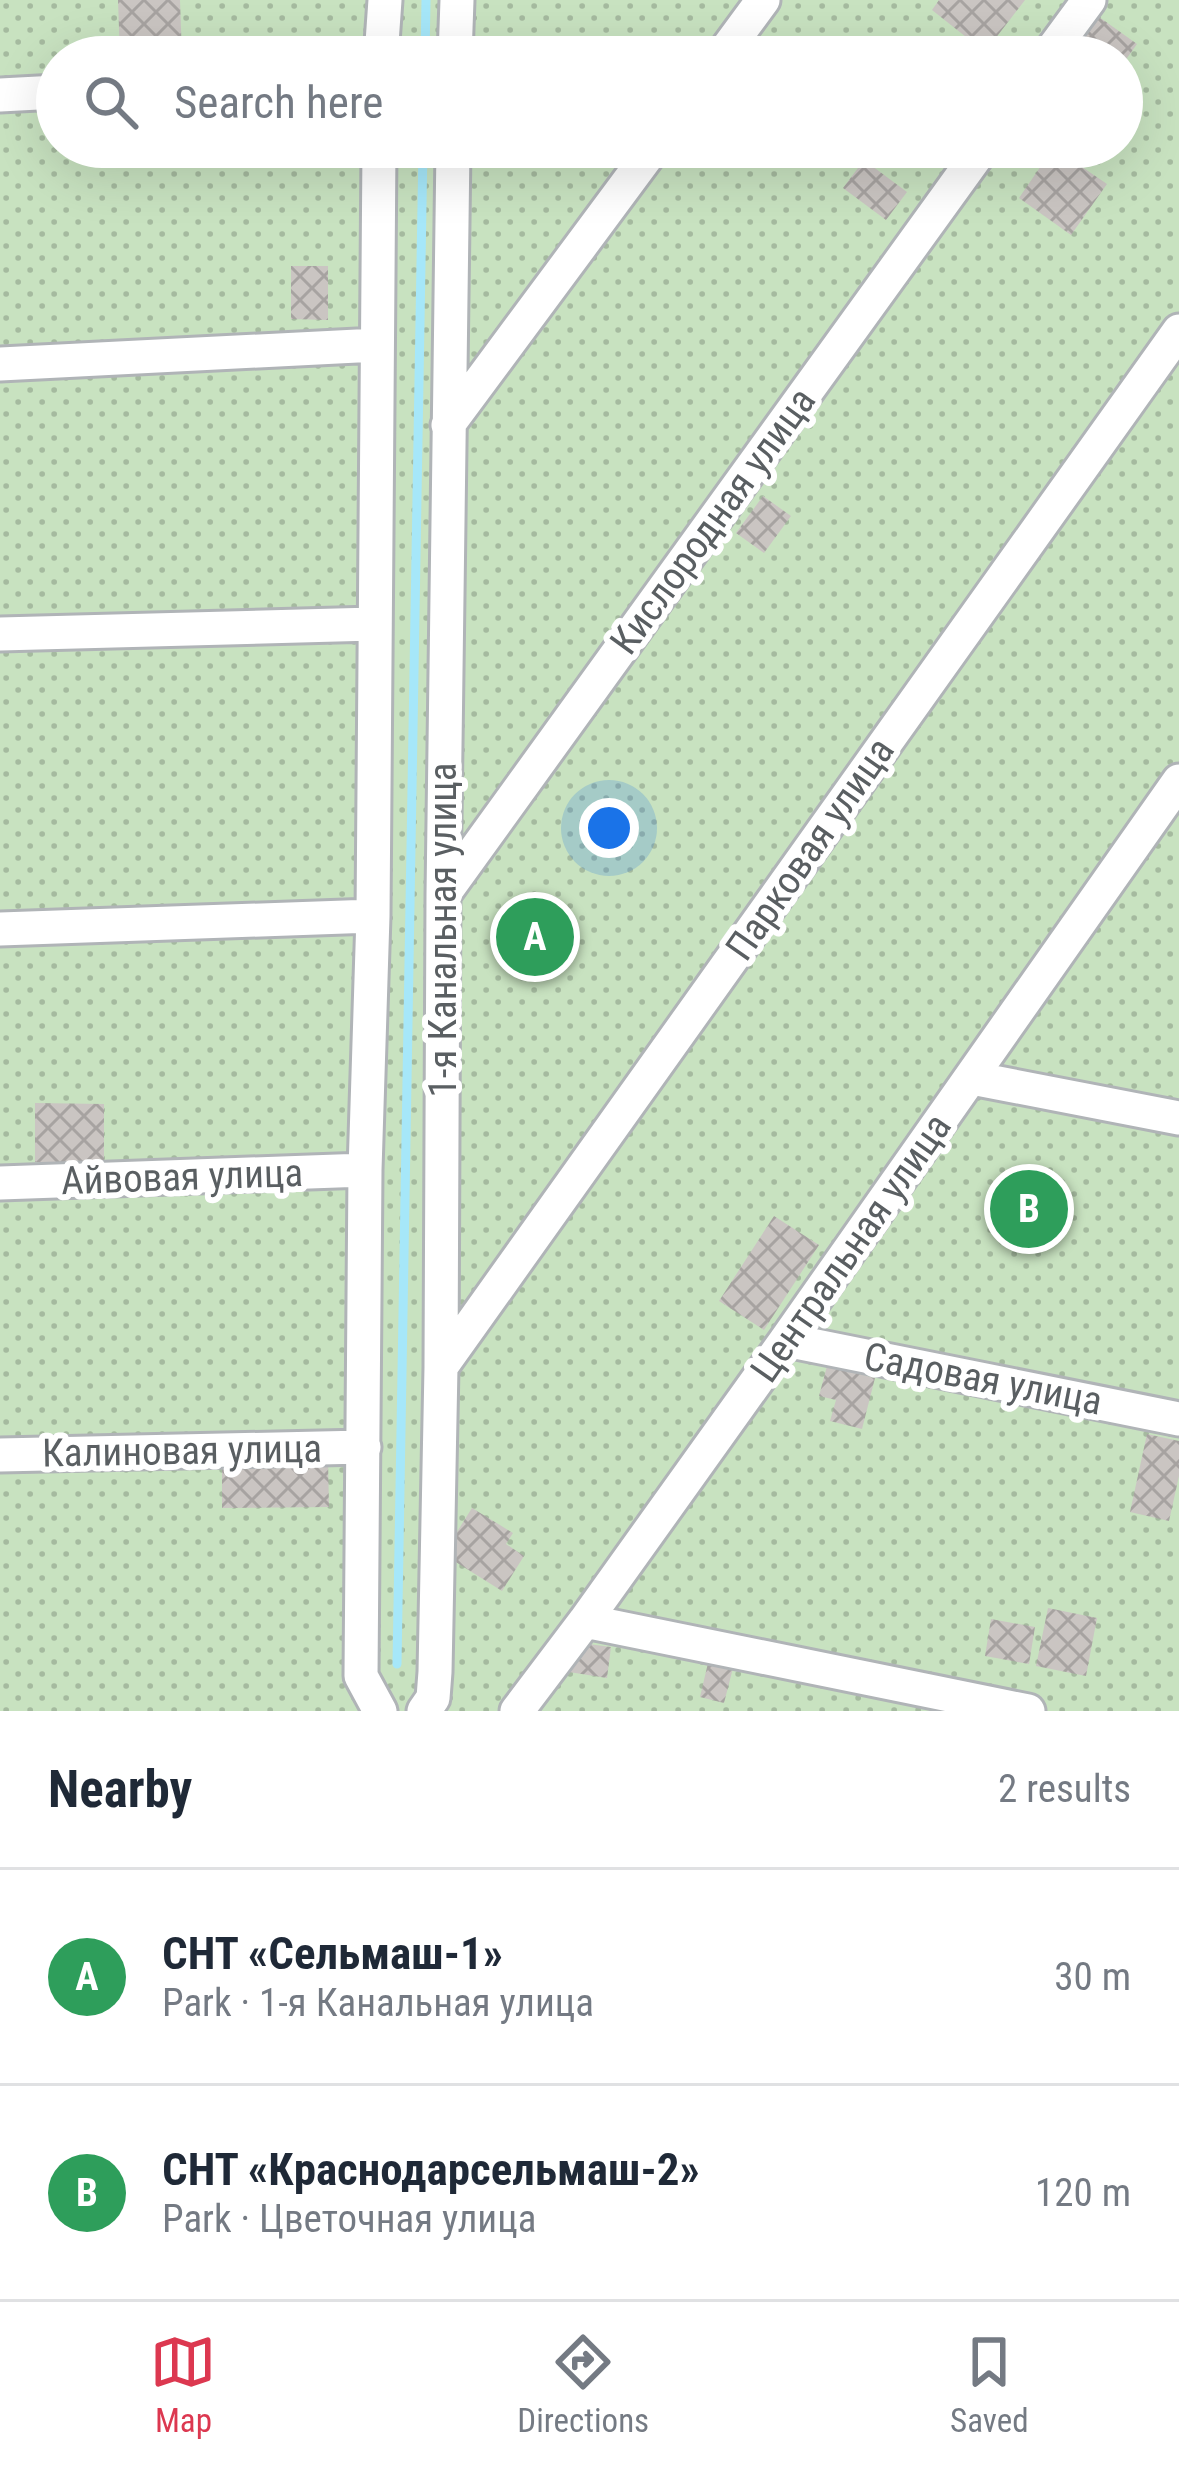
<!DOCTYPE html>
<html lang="en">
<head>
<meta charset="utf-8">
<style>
  body { margin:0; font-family:"Roboto Condensed",sans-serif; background:#f6f6f7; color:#1f2937 }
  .you { position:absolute; left:609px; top:828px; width:42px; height:42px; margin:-30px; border:9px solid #fff; border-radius:50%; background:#1a73e8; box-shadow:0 0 0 18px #1a73e833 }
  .badge { display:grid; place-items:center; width:78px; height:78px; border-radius:50%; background:#dc3850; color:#fff; font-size:39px; font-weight:700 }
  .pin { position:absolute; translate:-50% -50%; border:6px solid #fff; box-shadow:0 3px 12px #0006 }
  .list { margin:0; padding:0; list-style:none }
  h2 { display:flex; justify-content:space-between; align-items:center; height:156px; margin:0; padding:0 48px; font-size:51px }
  h2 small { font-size:39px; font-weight:400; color:#747a83 }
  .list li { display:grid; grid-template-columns:78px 1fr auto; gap:36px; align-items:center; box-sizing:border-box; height:216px; padding:0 48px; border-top:3px solid #e0e1e3 }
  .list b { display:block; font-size:45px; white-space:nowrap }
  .list p { margin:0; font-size:39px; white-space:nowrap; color:#747a83 }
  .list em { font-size:39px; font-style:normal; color:#747a83 }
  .icon { flex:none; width:66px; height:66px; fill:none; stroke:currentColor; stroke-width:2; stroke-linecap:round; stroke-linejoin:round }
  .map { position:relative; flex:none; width:1179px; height:1711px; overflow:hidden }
  .search { position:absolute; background:#fff; box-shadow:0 12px 48px #0002; left:36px; right:36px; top:36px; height:132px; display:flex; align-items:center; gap:30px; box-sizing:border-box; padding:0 42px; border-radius:66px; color:#747a83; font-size:45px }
  .sheet { height:588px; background:#fff }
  nav { display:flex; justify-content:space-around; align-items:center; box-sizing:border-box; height:168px; border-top:3px solid #e0e1e3; background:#fff; font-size:33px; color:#747a83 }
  nav a { display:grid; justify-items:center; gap:6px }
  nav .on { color:#dc3850 }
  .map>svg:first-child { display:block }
</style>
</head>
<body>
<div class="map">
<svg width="1179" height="1711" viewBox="0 0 1179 1711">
  <defs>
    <pattern id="green-dots" width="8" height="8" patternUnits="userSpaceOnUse" patternTransform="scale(3)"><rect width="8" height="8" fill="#c8e2c0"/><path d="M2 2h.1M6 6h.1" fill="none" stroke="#a5ba9f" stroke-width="1.8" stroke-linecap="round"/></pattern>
    <pattern id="building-cross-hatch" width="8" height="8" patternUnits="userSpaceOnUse" patternTransform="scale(3)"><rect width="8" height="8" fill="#cac5c2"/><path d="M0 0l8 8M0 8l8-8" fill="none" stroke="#a7a3a1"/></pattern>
  </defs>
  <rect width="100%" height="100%" fill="#ece8e2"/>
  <path fill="url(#green-dots)" fill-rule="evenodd" d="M0 0H1179V1711H0ZM57 57H1122V147H57Z"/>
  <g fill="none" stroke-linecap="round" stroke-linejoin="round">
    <path stroke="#a6e7f9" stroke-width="9" d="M425 57 426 0
      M397 1664 423 147"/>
  </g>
  <path fill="url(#building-cross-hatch)" d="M118 0H180L182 57H120Z
    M939 0H1025L985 52 932 10Z
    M1095 14 1137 44 1122 65V57H1101L1077 39Z
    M1066 156 1107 184 1071 235 1019 198 1045 160 1057 168Z
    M864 160 907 192 886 220 843 188Z
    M291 266H328V320L291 319Z
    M763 496 791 516 764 553 736 533Z
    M35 1103 104 1104V1163L35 1162Z
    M774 1216 819 1245 764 1330 719 1301Z
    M827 1366 875 1378 862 1429 830 1421 836 1400 819 1396Z
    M1147 1434 1179 1441V1476L1169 1521 1130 1512Z
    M328 1460 329 1507 222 1508V1461Z
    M472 1508 513 1533 506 1544 524 1556 502 1591 443 1554Z
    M1048 1608 1097 1618 1086 1676 1036 1666Z
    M991 1619 1035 1627 1029 1664 985 1656Z
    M573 1642 611 1647 607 1678 569 1672Z
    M708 1663 733 1668 724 1703 700 1697Z"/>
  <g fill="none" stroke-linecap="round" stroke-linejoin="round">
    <defs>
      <path id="street" d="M381 57 385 0
        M455 57 457 0
        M721 57 763 0
        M1047 57 1089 0
        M0 95 57 92
        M379 147 373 916 365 1170 361 1676 380 1711
        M0 364 377 345
        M448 425 654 147
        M0 634 374 624
        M443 895 983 147
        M0 929 373 916
        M972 1078 1179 1118
        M0 1183 365 1170
        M786 1340 1179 1419
        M441 1367 1179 331
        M0 1455 364 1447
        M585 1621 1028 1711
        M424 1711 433 1698 435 1672 441 1367 443 895 453 147
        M517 1711 585 1621 786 1340 1179 781"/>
    </defs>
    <use href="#street" stroke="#b0b4b7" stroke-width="39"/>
    <use href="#street" stroke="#fff" stroke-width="33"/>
  </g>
  <g text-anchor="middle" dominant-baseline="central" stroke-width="12" stroke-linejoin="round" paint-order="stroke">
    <g font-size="39" fill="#5a5f62" stroke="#fff">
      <text transform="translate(713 521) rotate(-54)">Кислородная улица</text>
      <text transform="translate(810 849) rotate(-55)">Парковая улица</text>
      <text transform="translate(443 930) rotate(-90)">1-я Канальная улица</text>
      <text transform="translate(182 1177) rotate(-2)">Айвовая улица</text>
      <text transform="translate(851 1248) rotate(-55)">Центральная улица</text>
      <text transform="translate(983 1379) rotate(11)">Садовая улица</text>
      <text transform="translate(182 1451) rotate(-1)">Калиновая улица</text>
    </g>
  </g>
</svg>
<div class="you"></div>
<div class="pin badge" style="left:535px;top:937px;background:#2e9e5b">A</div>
<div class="pin badge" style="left:1029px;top:1209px;background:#2e9e5b">B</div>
<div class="search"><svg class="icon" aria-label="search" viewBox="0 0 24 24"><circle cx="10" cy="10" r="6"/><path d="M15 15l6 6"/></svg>Search here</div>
</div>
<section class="sheet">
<h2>Nearby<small>2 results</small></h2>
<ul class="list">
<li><span class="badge" style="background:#2e9e5b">A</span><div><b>СНТ «Сельмаш-1»</b><p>Park · 1-я Канальная улица</p></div><em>30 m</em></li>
<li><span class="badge" style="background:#2e9e5b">B</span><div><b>СНТ «Краснодарсельмаш-2»</b><p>Park · Цветочная улица</p></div><em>120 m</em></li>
</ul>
</section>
<nav>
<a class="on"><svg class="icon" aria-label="map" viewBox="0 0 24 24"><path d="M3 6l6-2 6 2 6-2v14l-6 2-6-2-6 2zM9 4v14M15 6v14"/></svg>Map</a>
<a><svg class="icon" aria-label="directions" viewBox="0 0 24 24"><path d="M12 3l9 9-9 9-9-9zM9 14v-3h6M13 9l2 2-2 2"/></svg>Directions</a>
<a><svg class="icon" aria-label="saved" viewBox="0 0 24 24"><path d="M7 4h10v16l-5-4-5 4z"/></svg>Saved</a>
</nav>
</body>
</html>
